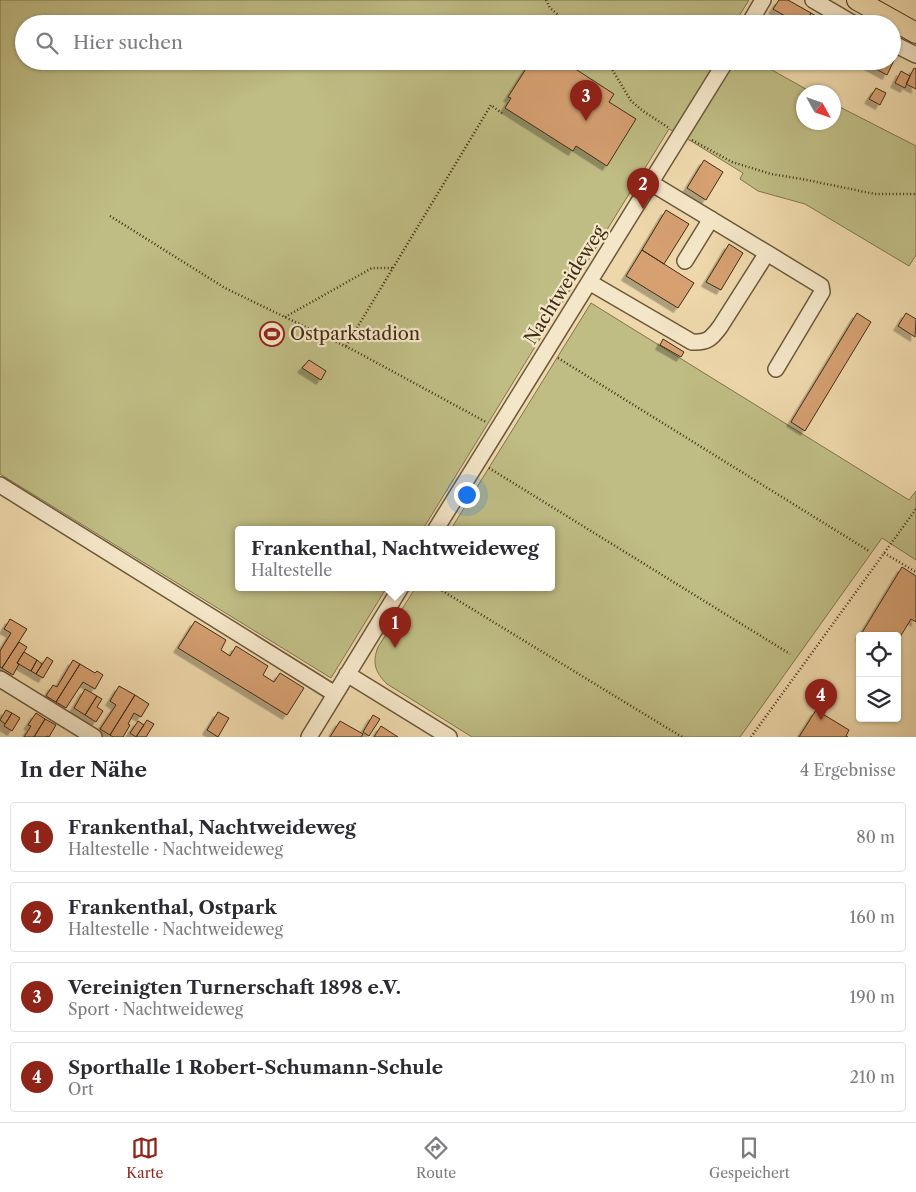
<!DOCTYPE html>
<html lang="de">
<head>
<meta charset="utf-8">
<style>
  body { margin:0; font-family:"Libre Caslon Text",serif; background:#f7f7f7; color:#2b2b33 }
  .controls { position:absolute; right:15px; bottom:15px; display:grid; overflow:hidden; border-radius:5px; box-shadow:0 1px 4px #0004 }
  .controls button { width:45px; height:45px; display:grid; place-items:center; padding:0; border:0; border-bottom:1px solid #e1e1e2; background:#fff; color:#2b2b33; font:25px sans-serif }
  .compass { position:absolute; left:796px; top:85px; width:45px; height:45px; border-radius:50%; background:#fff; box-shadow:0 1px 4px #0004; rotate:130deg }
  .you { position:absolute; left:466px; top:494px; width:18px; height:18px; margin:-12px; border:4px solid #fff; border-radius:50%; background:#1a73e8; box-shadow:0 0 0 8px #1a73e833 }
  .badge { display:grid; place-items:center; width:32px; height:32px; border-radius:50%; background:#8f2418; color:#fff; font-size:16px; font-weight:700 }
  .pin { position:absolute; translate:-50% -41px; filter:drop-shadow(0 1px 2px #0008) }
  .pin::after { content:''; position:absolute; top:26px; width:18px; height:15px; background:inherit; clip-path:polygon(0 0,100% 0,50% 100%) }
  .popup { position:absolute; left:235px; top:526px; width:320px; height:65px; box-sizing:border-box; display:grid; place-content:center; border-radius:5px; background:#fff; filter:drop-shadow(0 1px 4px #0005); font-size:16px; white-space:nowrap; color:#7c7c81 }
  .popup b { font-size:19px; color:#2b2b33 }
  .popup::after { content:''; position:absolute; left:50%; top:100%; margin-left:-10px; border:10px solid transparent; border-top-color:#fff }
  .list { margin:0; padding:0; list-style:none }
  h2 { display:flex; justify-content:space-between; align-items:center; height:65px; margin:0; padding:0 20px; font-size:21px }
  h2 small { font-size:16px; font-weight:400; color:#7c7c81 }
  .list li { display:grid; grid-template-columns:32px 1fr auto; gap:15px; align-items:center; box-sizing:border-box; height:70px; margin:0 10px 10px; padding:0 10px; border:1px solid #e1e1e2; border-radius:5px }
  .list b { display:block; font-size:19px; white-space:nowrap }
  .list p { margin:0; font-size:16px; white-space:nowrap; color:#7c7c81 }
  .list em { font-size:16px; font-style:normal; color:#7c7c81 }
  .icon { flex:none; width:28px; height:28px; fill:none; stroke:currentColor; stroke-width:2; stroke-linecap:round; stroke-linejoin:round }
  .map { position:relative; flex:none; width:916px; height:737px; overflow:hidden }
  .search { position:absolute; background:#fff; box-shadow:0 1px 4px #0004; left:15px; right:15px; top:15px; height:55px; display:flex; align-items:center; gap:12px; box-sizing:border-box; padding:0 18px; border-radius:28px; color:#7c7c81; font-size:19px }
  .sheet { height:385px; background:#fff }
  nav { display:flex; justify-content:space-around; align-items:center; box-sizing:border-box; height:70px; border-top:1px solid #e1e1e2; background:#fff; font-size:14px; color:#7c7c81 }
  nav a { display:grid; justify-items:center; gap:2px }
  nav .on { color:#8f2418 }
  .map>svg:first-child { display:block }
</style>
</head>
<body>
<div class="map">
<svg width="916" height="737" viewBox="0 0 916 737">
  <defs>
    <filter id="shadow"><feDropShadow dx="-4.5" dy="4.5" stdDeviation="0" flood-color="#0004"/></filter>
  </defs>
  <rect width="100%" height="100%" fill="#eed8ab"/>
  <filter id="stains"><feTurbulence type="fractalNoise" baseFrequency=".004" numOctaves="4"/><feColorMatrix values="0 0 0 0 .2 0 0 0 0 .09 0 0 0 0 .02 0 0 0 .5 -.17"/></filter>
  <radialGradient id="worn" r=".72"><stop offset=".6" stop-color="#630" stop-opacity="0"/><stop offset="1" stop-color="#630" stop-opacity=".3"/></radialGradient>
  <path fill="#bfbc84" stroke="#80744c" d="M0 0H749L734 24H24V61H756L811 92H804V122H834V104L916 146V255L909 266 805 204 758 191 740 179 743 173 691 141 669 129 423 529H239V587H387L331 678 0 474Z
    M591 303 909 500 916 491V560L882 538 740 737H472L387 684C375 672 372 663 378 647L416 587H551V529H451Z"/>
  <path fill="#d6a071" stroke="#412d14" filter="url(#shadow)" d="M779 0H788L811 13 806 24H799L773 9Z
    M811 13 830 24H806Z
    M892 56 895 58 887 75 861 61H892Z
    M535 61H563L614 94 609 102 636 119 607 166 576 146 573 151 505 108 511 98 508 97 529 64 532 66Z
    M914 68 916 69V89L906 84Z
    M901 71 910 76 905 88 895 83Z
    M876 88 886 93 880 105 869 99Z
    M704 160 723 172 706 200 687 188Z
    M666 210 689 224 664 264 642 250Z
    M729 244 743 253 721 290 706 282Z
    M642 250 694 283 678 308 626 276Z
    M857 313 871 322 805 431 791 422Z
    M906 313 916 319 915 337 898 326Z
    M663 339 684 352 681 357 660 345Z
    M309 360 326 371 321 380 302 368Z
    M902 567 916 576V622L911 619 897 642V636H860Z
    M10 619 27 629 2 668 0 667V651L11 633 4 629Z
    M195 621 226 640 221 650 230 656 236 646 268 666 263 675 274 682 280 673 304 688 287 715 178 648Z
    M19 642 27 647 17 663 19 664 13 675 2 668Z
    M24 652 37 660 31 671 17 663Z
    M47 657 53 661 43 678 36 674Z
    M37 660 42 664 36 674 31 671Z
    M73 660 80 664 56 702 46 696 53 685 57 687Z
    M80 664 95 673 97 671 103 675 95 689 83 682 66 708 56 702Z
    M119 686 135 695 110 735 100 729 116 705 110 701Z
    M85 689 97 696 85 715 74 708Z
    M135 695 149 704 141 717 134 713 128 724 130 725 123 737H113L110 735Z
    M97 696 102 699 97 707 103 711 96 722 85 715Z
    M6 710 12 713 5 724 0 720Z
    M816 710 849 730 846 736 848 737H799Z
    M218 712 229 718 218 737 207 730Z
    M12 713 20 718 12 731 4 726Z
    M36 713 45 719 34 737H24L31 726 28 725Z
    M373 715 380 719 369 736 363 732Z
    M45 719 56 725 49 737 47 736 46 737H34Z
    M147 720 154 724 146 737H136Z
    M138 721 144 725 136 737 130 733Z
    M340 721 363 734 361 737H330Z
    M381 726 398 737H374Z"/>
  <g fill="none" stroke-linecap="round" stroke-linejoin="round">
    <defs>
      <path id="minor" d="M813 0 854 24
        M749 24 763 0
        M892 43 916 55
        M767 253 821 286 822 292 776 369
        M685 261 711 219
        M589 282 692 342C707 343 711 339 720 327L767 253 651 183
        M0 485 335 694
        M436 529 726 61
        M347 674 449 737
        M0 679 94 737
        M309 737 401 587"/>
      <path id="major" d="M857 0 916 33"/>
    </defs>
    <use href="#minor" stroke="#6c583a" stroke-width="18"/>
    <use href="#major" stroke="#412d14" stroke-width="22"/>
    <path stroke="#412d14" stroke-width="2.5" stroke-dasharray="1 2.5" stroke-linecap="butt" d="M546 0 550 8 569 24
      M607 61 631 101 643 111 669 128
      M692 140 732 162 771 174 802 179 875 194H916
      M110 216 225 288 355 351 486 422
      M285 317 372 268H393
      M346 346 491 105 503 114
      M558 358 869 551
      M489 468 790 654
      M884 553 916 572
      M436 587 682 737
      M751 737 916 509"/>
    <use href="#minor" stroke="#f4e6c8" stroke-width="15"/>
    <use href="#major" stroke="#eed8ab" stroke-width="20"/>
  </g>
  <defs>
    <symbol id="stadium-ring" viewBox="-11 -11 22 22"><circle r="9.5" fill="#f4e6c8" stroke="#8f2418" stroke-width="1.5"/><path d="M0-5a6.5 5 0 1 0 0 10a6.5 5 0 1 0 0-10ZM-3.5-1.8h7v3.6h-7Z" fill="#8f2418"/></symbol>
  </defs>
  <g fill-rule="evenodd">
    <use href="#stadium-ring" x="258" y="320" width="28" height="28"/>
  </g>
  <g text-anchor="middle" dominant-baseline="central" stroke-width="4.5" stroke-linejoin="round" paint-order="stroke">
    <g font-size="18" fill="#412d14" stroke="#f4e6c8">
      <text transform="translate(565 285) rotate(-58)">Nachtweideweg</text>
    </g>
    <g font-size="18" fill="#412d14" stroke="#f4e6c8" text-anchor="start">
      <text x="290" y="334">Ostparkstadion</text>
    </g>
  </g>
  <rect width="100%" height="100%" filter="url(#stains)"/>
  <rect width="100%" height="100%" fill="url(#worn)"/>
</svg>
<div class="controls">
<button><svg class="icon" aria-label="locate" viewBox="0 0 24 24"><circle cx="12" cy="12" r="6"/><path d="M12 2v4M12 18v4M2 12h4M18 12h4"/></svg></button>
<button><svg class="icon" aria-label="layers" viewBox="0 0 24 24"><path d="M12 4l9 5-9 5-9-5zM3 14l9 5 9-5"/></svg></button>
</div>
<svg class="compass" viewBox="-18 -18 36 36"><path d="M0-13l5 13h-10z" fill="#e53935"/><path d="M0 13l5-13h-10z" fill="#7c7c81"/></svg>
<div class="you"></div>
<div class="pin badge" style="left:395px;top:648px">1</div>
<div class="popup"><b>Frankenthal, Nachtweideweg</b>Haltestelle</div>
<div class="pin badge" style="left:643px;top:209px">2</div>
<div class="pin badge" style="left:586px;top:121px">3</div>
<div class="pin badge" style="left:821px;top:720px">4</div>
<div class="search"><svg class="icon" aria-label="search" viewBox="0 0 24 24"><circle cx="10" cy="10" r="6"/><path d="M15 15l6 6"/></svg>Hier suchen</div>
</div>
<section class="sheet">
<h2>In der Nähe<small>4 Ergebnisse</small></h2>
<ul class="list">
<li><span class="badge">1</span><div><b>Frankenthal, Nachtweideweg</b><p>Haltestelle · Nachtweideweg</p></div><em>80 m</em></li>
<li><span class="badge">2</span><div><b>Frankenthal, Ostpark</b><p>Haltestelle · Nachtweideweg</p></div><em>160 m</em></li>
<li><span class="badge">3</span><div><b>Vereinigten Turnerschaft 1898 e.V.</b><p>Sport · Nachtweideweg</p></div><em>190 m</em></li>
<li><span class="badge">4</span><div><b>Sporthalle 1 Robert-Schumann-Schule</b><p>Ort</p></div><em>210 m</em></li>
</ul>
</section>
<nav>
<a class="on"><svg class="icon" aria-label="map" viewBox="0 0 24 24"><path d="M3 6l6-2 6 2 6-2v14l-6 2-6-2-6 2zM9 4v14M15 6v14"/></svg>Karte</a>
<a><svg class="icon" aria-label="directions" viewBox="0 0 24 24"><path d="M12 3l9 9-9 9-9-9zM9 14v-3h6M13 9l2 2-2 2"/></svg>Route</a>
<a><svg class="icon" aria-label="saved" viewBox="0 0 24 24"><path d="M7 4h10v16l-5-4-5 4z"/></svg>Gespeichert</a>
</nav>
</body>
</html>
